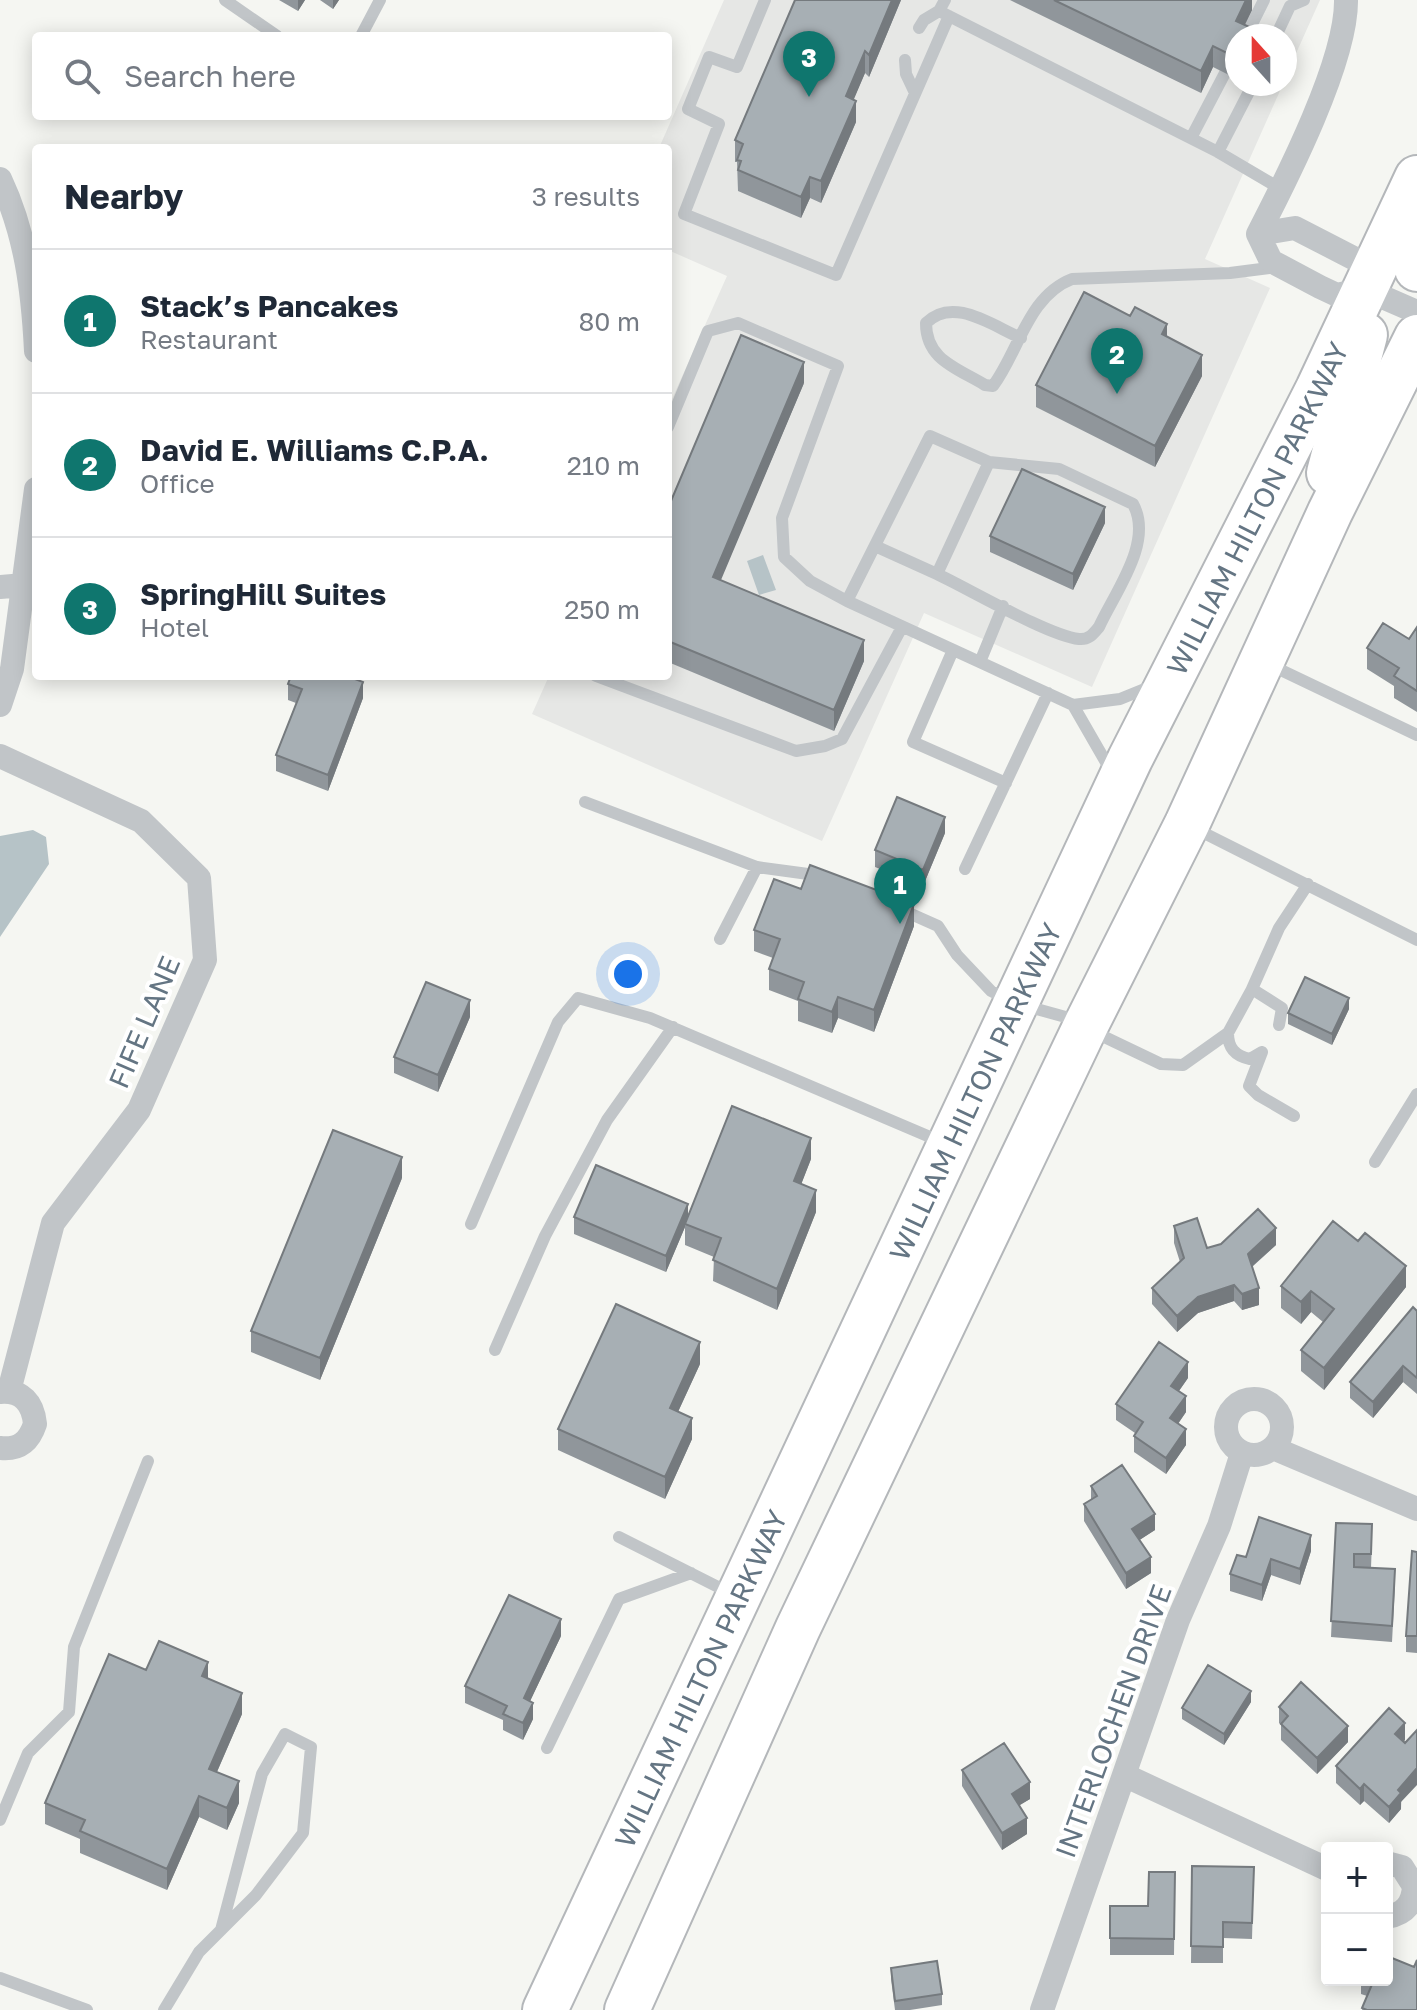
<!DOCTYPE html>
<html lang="en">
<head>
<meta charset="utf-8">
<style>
  body { margin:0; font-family:"Golos Text",sans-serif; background:#f2f2f3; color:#1f2937 }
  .controls { position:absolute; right:24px; bottom:24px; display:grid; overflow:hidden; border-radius:8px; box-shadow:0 4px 20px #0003 }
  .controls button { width:72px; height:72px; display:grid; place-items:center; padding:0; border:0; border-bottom:2px solid #e0e1e3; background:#fff; color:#1f2937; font:40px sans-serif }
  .compass { position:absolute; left:1225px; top:24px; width:72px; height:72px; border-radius:50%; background:#fff; box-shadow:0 4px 20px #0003; rotate:339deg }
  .you { position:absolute; left:628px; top:974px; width:28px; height:28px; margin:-20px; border:6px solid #fff; border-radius:50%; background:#1a73e8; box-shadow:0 0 0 12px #1a73e833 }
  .badge { display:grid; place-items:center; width:52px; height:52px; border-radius:50%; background:#0f766e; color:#fff; font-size:26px; font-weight:700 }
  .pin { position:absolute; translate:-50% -66px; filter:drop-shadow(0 2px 4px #0008) }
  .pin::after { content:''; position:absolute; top:42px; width:28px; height:24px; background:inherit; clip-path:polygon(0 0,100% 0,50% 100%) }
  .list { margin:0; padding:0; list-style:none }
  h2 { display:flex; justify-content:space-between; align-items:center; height:104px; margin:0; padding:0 32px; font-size:34px }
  h2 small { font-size:26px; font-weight:400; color:#747a83 }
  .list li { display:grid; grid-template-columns:52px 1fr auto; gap:24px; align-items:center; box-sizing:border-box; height:144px; padding:0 32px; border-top:2px solid #e0e1e3 }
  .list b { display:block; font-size:30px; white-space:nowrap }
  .list p { margin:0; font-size:26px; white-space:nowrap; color:#747a83 }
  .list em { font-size:26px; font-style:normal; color:#747a83 }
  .icon { flex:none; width:44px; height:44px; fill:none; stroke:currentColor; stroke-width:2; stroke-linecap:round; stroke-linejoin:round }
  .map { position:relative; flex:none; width:1417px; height:2010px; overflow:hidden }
  .search { position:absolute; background:#fff; box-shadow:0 4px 20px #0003; left:32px; top:32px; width:640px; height:88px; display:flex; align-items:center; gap:20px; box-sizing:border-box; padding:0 28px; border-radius:8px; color:#747a83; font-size:30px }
  .panel { position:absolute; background:#fff; box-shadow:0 4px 20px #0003; left:32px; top:144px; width:640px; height:536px; border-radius:8px }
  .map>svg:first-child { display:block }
</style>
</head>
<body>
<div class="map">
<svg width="1417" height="2010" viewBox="0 0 1417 2010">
  <rect width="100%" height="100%" fill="#f5f6f2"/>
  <path fill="#e6e7e5" d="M724 0H1320L1285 78V36H1237V84H1283L1205 259 1270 288 1092 687 924 613 822 841 532 714 549 676H668V408L727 276 668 250V148H659Z"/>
  <path fill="#b6c3c7" d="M763 555 776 590 759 595 747 561Z
    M33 830 46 837 49 864 0 937V836Z"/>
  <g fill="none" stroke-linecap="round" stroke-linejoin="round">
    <defs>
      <g id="highway">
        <path d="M1417 250V269"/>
        <path d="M1329 473 1365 335"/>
        <path id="s1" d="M545 2010 1130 759 1318 389 1417 178"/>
        <path d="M627 2010 798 1628 1087 1023 1187 824 1330 512 1417 337"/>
      </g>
    </defs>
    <use href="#highway" stroke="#b4b7ba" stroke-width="48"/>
    <path stroke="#c1c5c8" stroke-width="12" d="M225 0 277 36
      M765 0 737 67 709 57 688 109 719 124 684 214 836 275 949 16
      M945 0 939 11 1218 152 1253 84
      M919 28 924 20 939 11
      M361 36 380 0
      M1246 36 1264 0
      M1276 36 1290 6 1304 0
      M905 60 906 74 915 93
      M1191 138 1225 73
      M1218 152 1281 189
      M1021 338C991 325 953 296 926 323 926 360 957 368 985 385L993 386C1019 351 1028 296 1072 279L1230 273 1277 267
      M668 427 708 331 738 323 838 366 782 518 784 557 810 581 847 601 1073 705
      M937 574C969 589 1049 636 1079 639 1089 640 1093 634 1099 627 1115 592 1154 542 1133 504L1059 469 989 462
      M847 601 930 436 989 462 937 574 875 546
      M953 650 913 742 1006 783
      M980 662 1003 606
      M1268 664 1417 735
      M596 676 796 751 825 746 842 739 902 627
      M1111 771 1073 705 1120 699 1152 686
      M585 802 757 867 823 876
      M1194 828 1417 940
      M965 869 1048 693
      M902 910 938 926 957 955 991 991 1015 1003 1080 1021
      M720 939 757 867
      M1252 989 1279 928 1308 884
      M1092 1031 1161 1064 1183 1065 1228 1033 1252 989 1282 1008 1279 1025
      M1228 1033C1228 1048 1235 1056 1250 1059L1262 1052
      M1262 1052 1249 1086 1258 1095 1294 1116
      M1375 1162 1417 1094
      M471 1224 558 1022 578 998 650 1018 930 1137 944 1139
      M495 1350 545 1236 607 1120 673 1027
      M619 1537 730 1593
      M547 1748 619 1599 691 1573
      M0 1820 28 1753 69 1712 74 1647 148 1461
      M0 1978 87 2010
      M164 2010 199 1952 256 1895 303 1833 311 1747 285 1734 262 1774 221 1930"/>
    <path stroke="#c1c5c8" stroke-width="24" d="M0 179C26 234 33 291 36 351
      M1258 234C1287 178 1347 60 1346 0
      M1258 234 1271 261 1320 287 1337 295 1364 289 1417 312
      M1258 234 1295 228 1361 262 1364 288
      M0 587 24 585
      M0 705 12 669 36 489
      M0 756 141 821 199 878 205 960 139 1110 53 1223 9 1391
      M0 1392C22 1390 33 1403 35 1424 29 1442 19 1450 0 1448
      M1226 1427a28 28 0 1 1 56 0a28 28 0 1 1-56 0Z
      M1273 1448 1417 1509
      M1124 1775 1327 1869
      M1387 1863 1402 1867 1414 1886C1413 1904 1405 1914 1387 1917
      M1042 2010 1178 1620 1219 1526 1242 1453"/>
    <use href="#highway" stroke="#fff" stroke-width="44"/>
  </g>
  <path fill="#90969b" d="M279 0H305L298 11Z
    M320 0H339L333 9Z
    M795 0H901L869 77 865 73 853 100 856 122 821 203 810 198 801 218 738 191 737 162H735V140Z
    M1010 0H1252V10L1245 25 1256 36H1237V79L1213 67 1201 93Z
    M1167 337 1202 376 1155 467 1036 407V385Z
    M804 383 720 580 864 661 834 731 668 662V508Z
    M1105 523 1073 590 990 552V536Z
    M1417 627V712L1394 698V686L1367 669V648L1409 639Z
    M288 684 363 698 328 791 276 771V755L296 703 288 700Z
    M945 833 923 886 875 867V850Z
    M801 889 914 926 874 1032 838 1018 832 1033 798 1021V1001L769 990V969L773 958 754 951V930Z
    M1349 1009 1332 1045 1288 1024V1013Z
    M470 1017 438 1092 394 1073V1057Z
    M811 1159 801 1184 816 1212 777 1310 713 1281 714 1257 685 1245V1227L666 1272 574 1234V1217H688Z
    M402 1178 320 1380 251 1352V1331Z
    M1174 1226 1207 1248 1276 1245 1252 1267 1259 1305 1242 1310 1234 1301 1198 1313 1177 1332 1152 1304V1288L1180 1262 1174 1243Z
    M1281 1286 1406 1287 1324 1390 1301 1371V1350L1323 1322 1311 1312 1301 1324 1281 1308Z
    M1417 1311V1394L1403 1382 1373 1418 1350 1398V1382Z
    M700 1364 678 1412 692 1439 665 1499 558 1450V1429Z
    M1188 1378 1179 1391 1186 1412 1178 1424 1186 1445 1166 1474 1134 1452V1436L1135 1433 1116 1420V1404Z
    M1091 1486 1155 1530 1139 1540 1151 1573 1126 1589 1084 1521V1504L1091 1500Z
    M1336 1523 1372 1541 1371 1568 1395 1585 1392 1642 1331 1637Z
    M1311 1551 1300 1585 1271 1575 1262 1601 1230 1591V1574L1246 1557Z
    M1417 1552V1653L1406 1652V1636Z
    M561 1636 530 1701 533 1719 523 1740 503 1730V1720L465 1703V1686Z
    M146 1670 208 1678 242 1714 217 1772 239 1803 227 1830 199 1817 167 1890 80 1853V1839L45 1824V1803Z
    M1251 1702 1224 1745 1182 1719V1708Z
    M1279 1707 1348 1742 1317 1774 1281 1740V1725L1279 1723Z
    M1405 1740 1403 1742 1401 1809 1389 1823 1364 1801 1360 1805 1336 1783V1766Z
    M962 1770 1030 1799 1019 1805 1027 1834 1002 1850 962 1786Z
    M1192 1866 1254 1867 1252 1939 1223 1938V1963H1191Z
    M1175 1872 1174 1955H1110V1906H1148Z
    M891 1968 942 1994V2005L910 2010H895L891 1979Z
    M1361 1980H1387L1417 2010H1362L1367 1996 1361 1994Z"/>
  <path fill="#757a7e" d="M298 0H305L298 11Z
    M333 0H339L333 9Z
    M892 0H901L869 77V55Z
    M1246 0H1252V10L1239 36 1236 21Z
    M1213 46V67L1201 93V71Z
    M865 51V73L846 118V96Z
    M856 101V122L821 203V181Z
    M810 177V198L801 218V197Z
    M1167 324V345L1162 334Z
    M1202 355V376L1155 467V446Z
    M804 362V383L713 599V577Z
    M1105 507V523L1073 590V574Z
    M864 640V661L834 731V710Z
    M363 682V698L328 791V775Z
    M945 817V833L923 886V870Z
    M914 904V926L874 1032V1010Z
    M838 997V1018L832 1033V1012Z
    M1349 998V1009L1332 1045V1034Z
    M470 1000V1017L438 1092V1075Z
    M811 1138V1159L794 1203V1181Z
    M402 1157V1178L320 1380V1358Z
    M816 1190V1212L777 1310V1289Z
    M688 1204V1220L685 1224V1227L666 1272V1256Z
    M1276 1228V1245L1248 1270V1254Z
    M1406 1266V1287L1324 1390V1368Z
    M1234 1285V1301L1198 1313 1177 1332V1316L1198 1297Z
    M1259 1288V1305L1242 1310V1294Z
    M1311 1291V1312L1301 1324V1302Z
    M700 1342V1364L670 1429V1408Z
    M1188 1362V1378L1171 1402V1386Z
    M1403 1366V1382L1373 1418V1402Z
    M1186 1396V1412L1170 1435V1418Z
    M692 1418V1439L665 1499V1477Z
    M1186 1429V1445L1166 1474V1458Z
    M1155 1514V1530L1132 1545V1529Z
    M1311 1535V1551L1300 1585V1569Z
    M1151 1557V1573L1126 1589V1573Z
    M1271 1559V1575L1262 1601V1585Z
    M561 1619V1636L524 1714V1698Z
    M208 1662V1683L202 1676Z
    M1251 1691V1702L1224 1745V1734Z
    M242 1693V1714L209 1790V1769Z
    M533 1703V1719L523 1740V1723Z
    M1405 1723V1740L1395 1751V1734Z
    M1348 1726V1742L1317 1774V1758Z
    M1417 1768V1785L1401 1802V1809L1389 1823V1807L1398 1790Z
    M239 1781V1803L227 1830V1808Z
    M1030 1782V1799L1012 1810V1794Z
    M1364 1784V1801L1360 1805V1789Z
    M199 1796V1817L167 1890V1869Z
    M1027 1818V1834L1002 1850V1833Z"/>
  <path fill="#a7afb4" stroke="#757a7e" stroke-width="2" d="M795 0H892L869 55 865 51 846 96 856 101 821 181 810 177 801 197 738 170 741 161 737 160 743 144 735 140Z
    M1054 0H1246L1236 21 1256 30 1253 36H1237V58L1213 46 1201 71Z
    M1084 292 1130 316 1135 307 1167 324 1162 334 1202 355 1155 446 1036 385Z
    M741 335 804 362 713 577 864 640 834 710 668 641V508Z
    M1022 469 1105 507 1073 574 990 536Z
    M1383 623 1409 639 1417 627V691L1394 676 1399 668 1367 648Z
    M291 676H347L363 682 328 775 276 755 302 689 288 684Z
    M897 797 945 817 923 870 875 850Z
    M810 865 914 904 874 1010 838 997 832 1012 798 999 804 982 769 969 780 939 754 930 774 879 801 889Z
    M1305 977 1349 998 1332 1034 1288 1013Z
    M426 982 470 1000 438 1075 394 1057Z
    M732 1106 811 1138 794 1181 816 1190 777 1289 713 1260 721 1238 685 1224Z
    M333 1130 402 1157 320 1358 251 1331Z
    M596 1165 688 1204 666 1256 574 1217Z
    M1258 1209 1276 1228 1248 1254 1259 1288 1242 1294 1234 1285 1198 1297 1177 1316 1152 1288 1184 1258 1174 1226 1197 1218 1207 1248 1221 1244Z
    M1333 1221 1358 1241 1365 1233 1406 1266 1324 1368 1301 1350 1334 1309 1311 1291 1301 1302 1281 1286Z
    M616 1304 700 1342 670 1408 692 1418 665 1477 558 1429Z
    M1413 1307 1417 1311V1378L1403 1366 1373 1402 1350 1382Z
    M1159 1342 1188 1362 1171 1386 1186 1396 1170 1418 1186 1429 1166 1458 1134 1436 1143 1422 1116 1404Z
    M1122 1465 1155 1514 1132 1529 1151 1557 1126 1573 1084 1504 1097 1496 1091 1486Z
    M1259 1517 1311 1535 1300 1569 1271 1559 1262 1585 1230 1574 1237 1555 1246 1557Z
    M1336 1523 1372 1524 1371 1554H1354V1567L1395 1569 1392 1626 1331 1621Z
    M1412 1551 1417 1552V1636H1406Z
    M509 1595 561 1619 524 1698 533 1703 523 1723 503 1714 507 1706 465 1686Z
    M159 1641 208 1662 202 1676 242 1693 209 1769 239 1781 227 1808 199 1796 167 1869 80 1831 85 1820 45 1803 109 1654 146 1670Z
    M1208 1665 1251 1691 1224 1734 1182 1708Z
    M1301 1682 1348 1726 1317 1758 1281 1724 1288 1716 1279 1707Z
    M1389 1708 1405 1723 1395 1734 1405 1743 1417 1730V1768L1398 1790 1401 1793 1389 1807 1364 1784 1360 1789 1336 1766Z
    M1004 1743 1030 1782 1012 1794 1027 1818 1002 1833 962 1770Z
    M1192 1866 1254 1867 1252 1923 1223 1922V1947L1191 1946Z
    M1149 1872H1175L1174 1939 1110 1938V1906H1148Z
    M1387 1956 1414 1967 1417 1960V2010H1367L1362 2008 1373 1982 1367 1980H1387Z
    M937 1961 942 1994 895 2001 891 1968Z"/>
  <g text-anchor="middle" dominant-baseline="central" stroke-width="8" stroke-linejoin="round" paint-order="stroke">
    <g font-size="28" fill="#647583" stroke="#fff">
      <text stroke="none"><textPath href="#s1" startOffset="1662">WILLIAM HILTON PARKWAY</textPath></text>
      <text transform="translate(144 1022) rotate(-67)">FIFE LANE</text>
      <text stroke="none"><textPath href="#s1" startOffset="1014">WILLIAM HILTON PARKWAY</textPath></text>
      <text stroke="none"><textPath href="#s1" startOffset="366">WILLIAM HILTON PARKWAY</textPath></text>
      <text transform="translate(1113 1721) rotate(-70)">INTERLOCHEN DRIVE</text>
    </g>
  </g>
</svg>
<div class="controls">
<button>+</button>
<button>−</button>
</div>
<svg class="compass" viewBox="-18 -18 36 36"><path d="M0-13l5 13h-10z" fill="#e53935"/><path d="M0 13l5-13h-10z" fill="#747a83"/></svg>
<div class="you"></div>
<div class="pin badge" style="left:900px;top:924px">1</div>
<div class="pin badge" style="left:1117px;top:394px">2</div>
<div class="pin badge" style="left:809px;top:97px">3</div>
<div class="search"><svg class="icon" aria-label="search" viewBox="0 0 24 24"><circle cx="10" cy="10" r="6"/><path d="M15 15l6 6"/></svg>Search here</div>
<section class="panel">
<h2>Nearby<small>3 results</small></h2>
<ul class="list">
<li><span class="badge">1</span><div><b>Stack’s Pancakes</b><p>Restaurant</p></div><em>80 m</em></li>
<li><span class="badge">2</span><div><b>David E. Williams C.P.A.</b><p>Office</p></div><em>210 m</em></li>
<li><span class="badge">3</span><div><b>SpringHill Suites</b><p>Hotel</p></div><em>250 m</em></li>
</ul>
</section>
</div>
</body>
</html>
